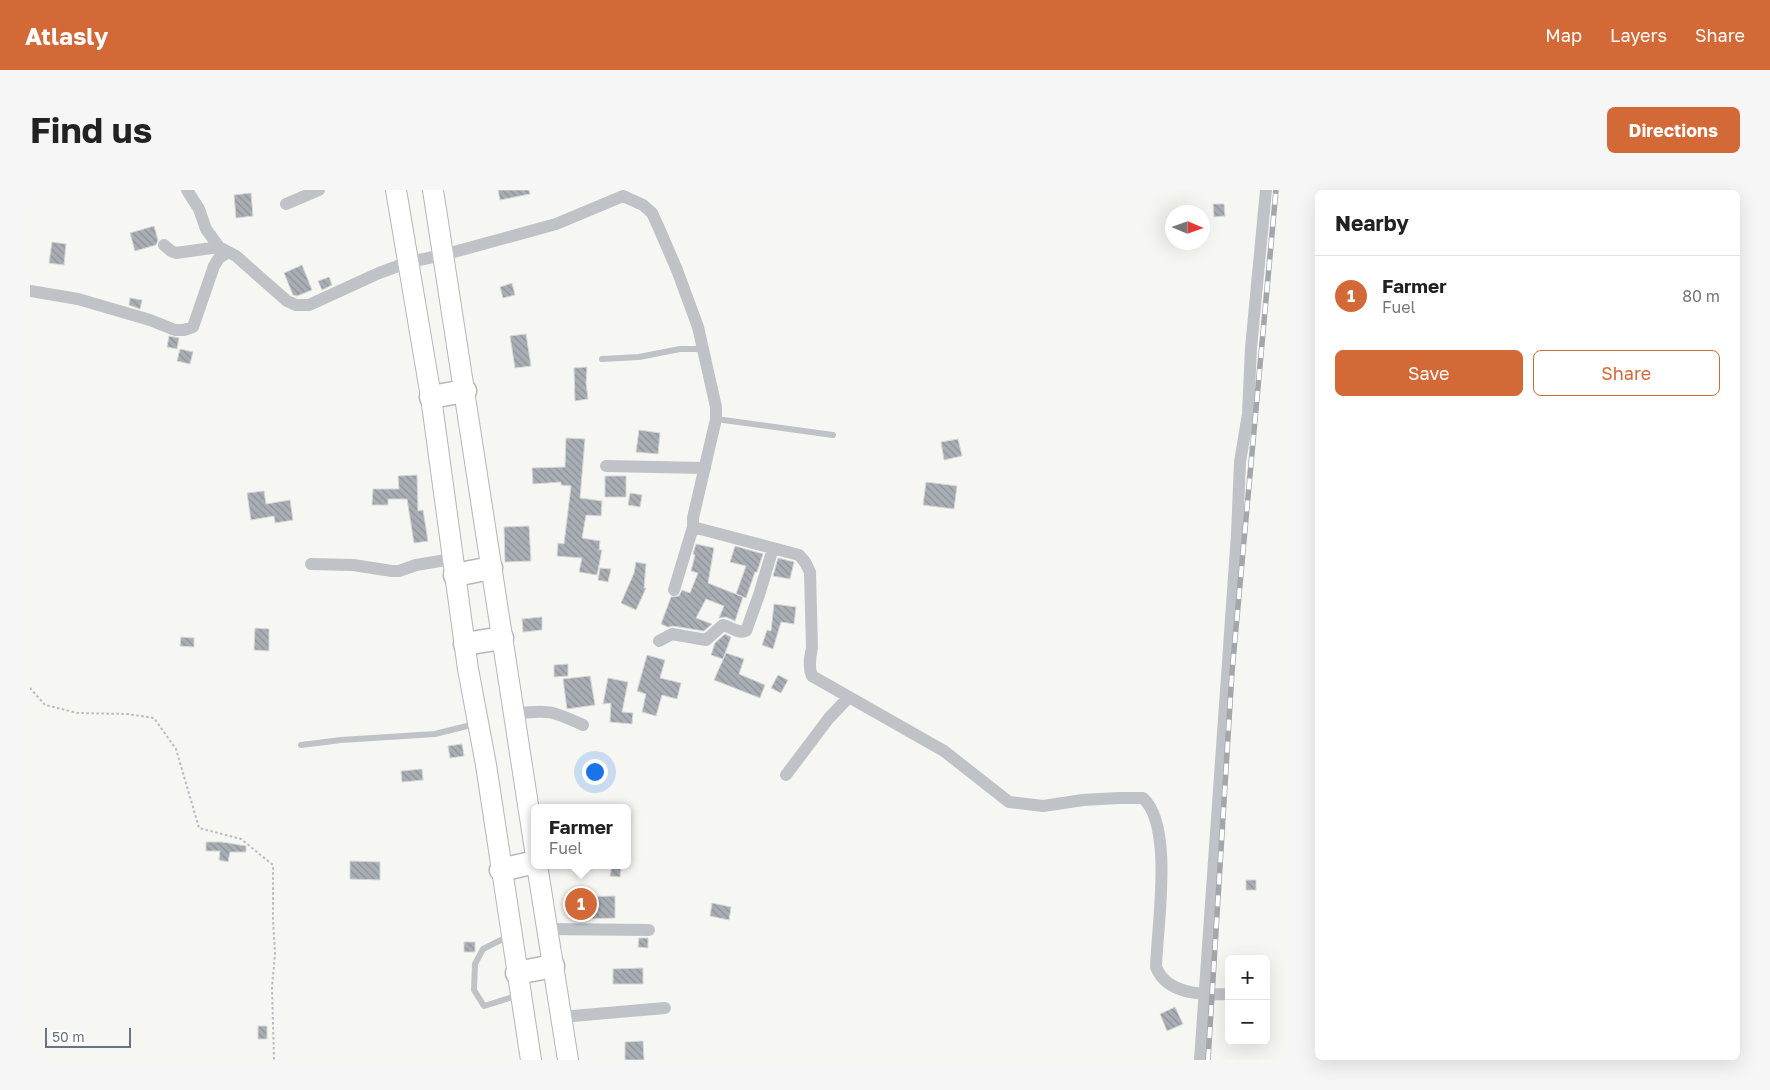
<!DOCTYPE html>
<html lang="en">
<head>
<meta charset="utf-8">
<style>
  body { margin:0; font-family:"Golos Text",sans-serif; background:#f6f6f6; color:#222 }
  .controls { position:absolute; right:15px; bottom:15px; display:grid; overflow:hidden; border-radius:8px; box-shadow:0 5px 20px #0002 }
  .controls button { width:45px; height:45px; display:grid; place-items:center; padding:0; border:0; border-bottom:1px solid #e0e0e0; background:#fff; color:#222; font:25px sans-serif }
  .compass { position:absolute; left:1135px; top:15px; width:45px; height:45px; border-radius:50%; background:#fff; box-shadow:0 5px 20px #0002; rotate:92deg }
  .scale { position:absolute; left:15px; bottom:12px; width:86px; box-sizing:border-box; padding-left:5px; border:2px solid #687481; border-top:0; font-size:14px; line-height:18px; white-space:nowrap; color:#687481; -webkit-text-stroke:4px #fff; paint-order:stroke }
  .you { position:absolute; left:564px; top:581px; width:18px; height:18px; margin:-12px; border:4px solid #fff; border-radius:50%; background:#1a73e8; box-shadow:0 0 0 8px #1a73e833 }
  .badge { display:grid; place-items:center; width:32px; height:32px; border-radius:50%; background:#d26937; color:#fff; font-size:16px; font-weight:700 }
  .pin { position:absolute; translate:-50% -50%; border:2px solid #fff; box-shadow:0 1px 5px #0006 }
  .popup { position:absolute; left:501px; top:614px; width:100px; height:65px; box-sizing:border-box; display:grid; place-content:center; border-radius:8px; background:#fff; filter:drop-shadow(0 1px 4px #0005); font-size:16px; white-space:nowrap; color:#767676 }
  .popup b { font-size:19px; color:#222 }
  .popup::after { content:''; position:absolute; left:50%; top:100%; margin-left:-10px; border:10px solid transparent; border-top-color:#fff }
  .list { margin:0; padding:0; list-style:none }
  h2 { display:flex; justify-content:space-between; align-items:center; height:65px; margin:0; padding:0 20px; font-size:21px }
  h2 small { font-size:16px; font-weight:400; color:#767676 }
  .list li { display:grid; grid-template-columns:32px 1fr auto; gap:15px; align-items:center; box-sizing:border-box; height:80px; padding:0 20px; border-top:1px solid #e0e0e0 }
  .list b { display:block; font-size:19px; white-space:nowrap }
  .list p { margin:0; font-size:16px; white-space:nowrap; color:#767676 }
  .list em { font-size:16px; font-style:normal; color:#767676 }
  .actions { display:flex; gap:10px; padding:15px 20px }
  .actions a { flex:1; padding:11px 0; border:1px solid #d26937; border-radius:8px; text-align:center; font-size:18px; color:#d26937 }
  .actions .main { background:#d26937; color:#fff }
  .map { position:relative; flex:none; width:1255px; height:870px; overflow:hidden; border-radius:8px }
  header { display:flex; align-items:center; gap:30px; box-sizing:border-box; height:70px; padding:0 25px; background:#d26937; color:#fff }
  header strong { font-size:24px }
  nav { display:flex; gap:28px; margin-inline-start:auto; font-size:18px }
  .intro { display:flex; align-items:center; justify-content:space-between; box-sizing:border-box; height:120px; padding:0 30px }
  h1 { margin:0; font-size:35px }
  .button { padding:12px 22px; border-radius:8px; background:#d26937; color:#fff; font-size:18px; font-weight:700 }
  main { display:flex; gap:30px; padding:0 30px }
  aside { flex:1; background:#fff; border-radius:8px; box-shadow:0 5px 20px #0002 }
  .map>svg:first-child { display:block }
</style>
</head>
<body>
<header>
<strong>Atlasly</strong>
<nav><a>Map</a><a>Layers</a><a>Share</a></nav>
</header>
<div class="intro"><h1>Find us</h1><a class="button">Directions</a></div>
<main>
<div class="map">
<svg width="1255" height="870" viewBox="0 0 1255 870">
  <defs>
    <pattern id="building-back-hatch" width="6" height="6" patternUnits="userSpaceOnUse" patternTransform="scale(1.25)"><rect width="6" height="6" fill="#a8aeb4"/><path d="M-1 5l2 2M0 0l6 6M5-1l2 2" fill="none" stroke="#8d9298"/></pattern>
  </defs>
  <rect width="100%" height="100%" fill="#f6f6f3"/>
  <path fill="url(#building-back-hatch)" stroke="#d7d7d5" d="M468 0H499L500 4 470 10Z
    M221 3 223 26 206 28 204 5Z
    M1183 14H1194L1195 26 1184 27Z
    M124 36 128 50 126 55 105 61 100 43Z
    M22 52 36 54 34 75 19 73Z
    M272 75 282 100 267 106 263 105 254 83Z
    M299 87 302 95 292 100 288 91Z
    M482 93 485 105 473 108 470 97Z
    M100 108 112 110 110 119 99 115Z
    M496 144 501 176 485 178 480 146Z
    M139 146 149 148 147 159 137 157Z
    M150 159 163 162 160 174 147 171Z
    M557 177 556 193 558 209 545 211 544 178Z
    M609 240 630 243 628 264 606 262Z
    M536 248 555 249 550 308 572 311 571 326 556 325 552 348 570 351 569 360H572L567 385 549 382 552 368 527 366 528 353 534 354 541 296 531 295V292L503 294 502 278 535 277Z
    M928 249 932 266 914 270 911 252Z
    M387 285 388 321 393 320 398 351 384 353 377 309H358V315H342L343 299H369L368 286Z
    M575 286H596V307H575Z
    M896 292 927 296 924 319 893 315Z
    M234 301 236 314 260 310 263 330 245 333 244 326 221 330 217 303Z
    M600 303 612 305 610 317 598 315Z
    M499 336 501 371 475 372 474 337Z
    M666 354 684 358 678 393 713 407 705 431 696 427 689 428 694 416 676 409 666 428 682 434 674 441 643 436 638 437 631 434 641 407 649 406 652 400 660 403 668 383 661 381 665 365 663 364Z
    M705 356 733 364 727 382H725L716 408 706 404 716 376 700 372Z
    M748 368 764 372 760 389 743 386Z
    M606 372 616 374 614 398H616L606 420 591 413 604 383Z
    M570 378 581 379 578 392 568 390Z
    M744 414 766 417 764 434 751 432 743 459 732 455 737 440 741 441Z
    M512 427V440L493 442 492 429Z
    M225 438 239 439V461L224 460Z
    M695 444 701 447 693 469 681 465 685 453Z
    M151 447 164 448V457L150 456Z
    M696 463 714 469 709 484 735 495 730 508 684 490Z
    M617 465 635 470 630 488 651 493 647 509 632 505 626 526 612 522 616 504 607 501Z
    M538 474V486L524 487V475Z
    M748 485 758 490 751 503 741 498Z
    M560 486 565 515 537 519 533 489Z
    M578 488 598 492 592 522 603 523 602 534 580 532 581 513 573 514Z
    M432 554 434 566 420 568 418 556Z
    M392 579 393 590 372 592 371 581Z
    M176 652H192L216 656V662H200L198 672 189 670 190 661H176Z
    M320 671 350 672V690L320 689Z
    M582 675H591L590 687 580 686Z
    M1216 690H1226V700H1216Z
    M585 706V728L545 729 544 707Z
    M682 713 701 717 699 730 680 726Z
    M609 748H618V758L608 757Z
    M434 752H445V762H434Z
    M613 778V794H583V779Z
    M1145 817 1153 834 1137 841 1130 824Z
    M228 836H237V849H228Z
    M613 851 614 870H595V852Z"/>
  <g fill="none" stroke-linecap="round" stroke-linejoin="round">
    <defs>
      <path id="primary" d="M366 0 401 207 438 479 456 575 501 870
        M403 0 505 660
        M507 675 538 870"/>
      <path id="highway" d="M401 207 435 201
        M425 385 461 378
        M435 454 472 448
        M471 680 505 672
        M487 783 523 776"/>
    </defs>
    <use href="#primary" stroke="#b3b6ba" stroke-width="22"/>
    <use href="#highway" stroke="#b4b7ba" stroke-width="25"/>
    <path stroke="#b9bbbe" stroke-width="2" stroke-dasharray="2.5 2.5" stroke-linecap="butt" d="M0 498 15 515 48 523 97 524 124 528 146 559 169 638 211 649 243 675V729L245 764 242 797 244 870"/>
    <path stroke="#bfc2c6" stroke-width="6" d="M572 169 609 167 650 159H673
      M686 229 803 245
      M271 555 311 550 405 544 445 534
      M479 746 453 759 445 774 444 800 454 816 489 805"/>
    <path stroke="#bfc2c6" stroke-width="12" d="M157 0 169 19 176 39 189 57 206 66 257 111 266 115H279L349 83 379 72 413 65 526 34 593 6 613 15 622 23 628 36 647 80 668 137 686 217V229L663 328V337L769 365 775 372 780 382 782 458C780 467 778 477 782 486L914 561 979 612 1013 616 1053 610 1089 608H1113C1144 636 1127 737 1126 777 1137 805 1173 805 1199 804
      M256 14 289 0
      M134 55 141 61 146 63 189 57
      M0 101 48 109 120 130 145 140H154L163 137 184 76 189 68 198 62
      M576 276 675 278
      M281 374 323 375 362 381H369L386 375 422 369
      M644 400 663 337
      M629 451 642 444 676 450 693 435C701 437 708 444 716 441L729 405 743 358
      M484 524C517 519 523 521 553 535
      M756 585 799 528 819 507
      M517 739 619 740
      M531 827 635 818
      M1170 870 1207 344 1210 272 1218 224 1221 158 1236 0"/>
    <use href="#primary" stroke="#fff" stroke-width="20"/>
    <use href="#highway" stroke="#fff" stroke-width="22"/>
    <defs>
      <path id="rail" d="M1178 870 1202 482 1246 0"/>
    </defs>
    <use href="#rail" stroke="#a3a7ac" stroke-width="5.5"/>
    <use href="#rail" stroke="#fff" stroke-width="4" stroke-dasharray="11" stroke-linecap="butt"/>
  </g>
</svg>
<div class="controls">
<button>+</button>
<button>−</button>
</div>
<svg class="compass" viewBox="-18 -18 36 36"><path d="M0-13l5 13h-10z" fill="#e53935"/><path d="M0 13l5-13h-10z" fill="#767676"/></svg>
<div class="scale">50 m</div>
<div class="you"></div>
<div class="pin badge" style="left:551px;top:714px">1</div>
<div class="popup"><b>Farmer</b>Fuel</div>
</div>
<aside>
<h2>Nearby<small></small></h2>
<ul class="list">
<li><span class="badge">1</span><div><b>Farmer</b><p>Fuel</p></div><em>80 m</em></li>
</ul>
<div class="actions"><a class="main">Save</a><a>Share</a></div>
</aside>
</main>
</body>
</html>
